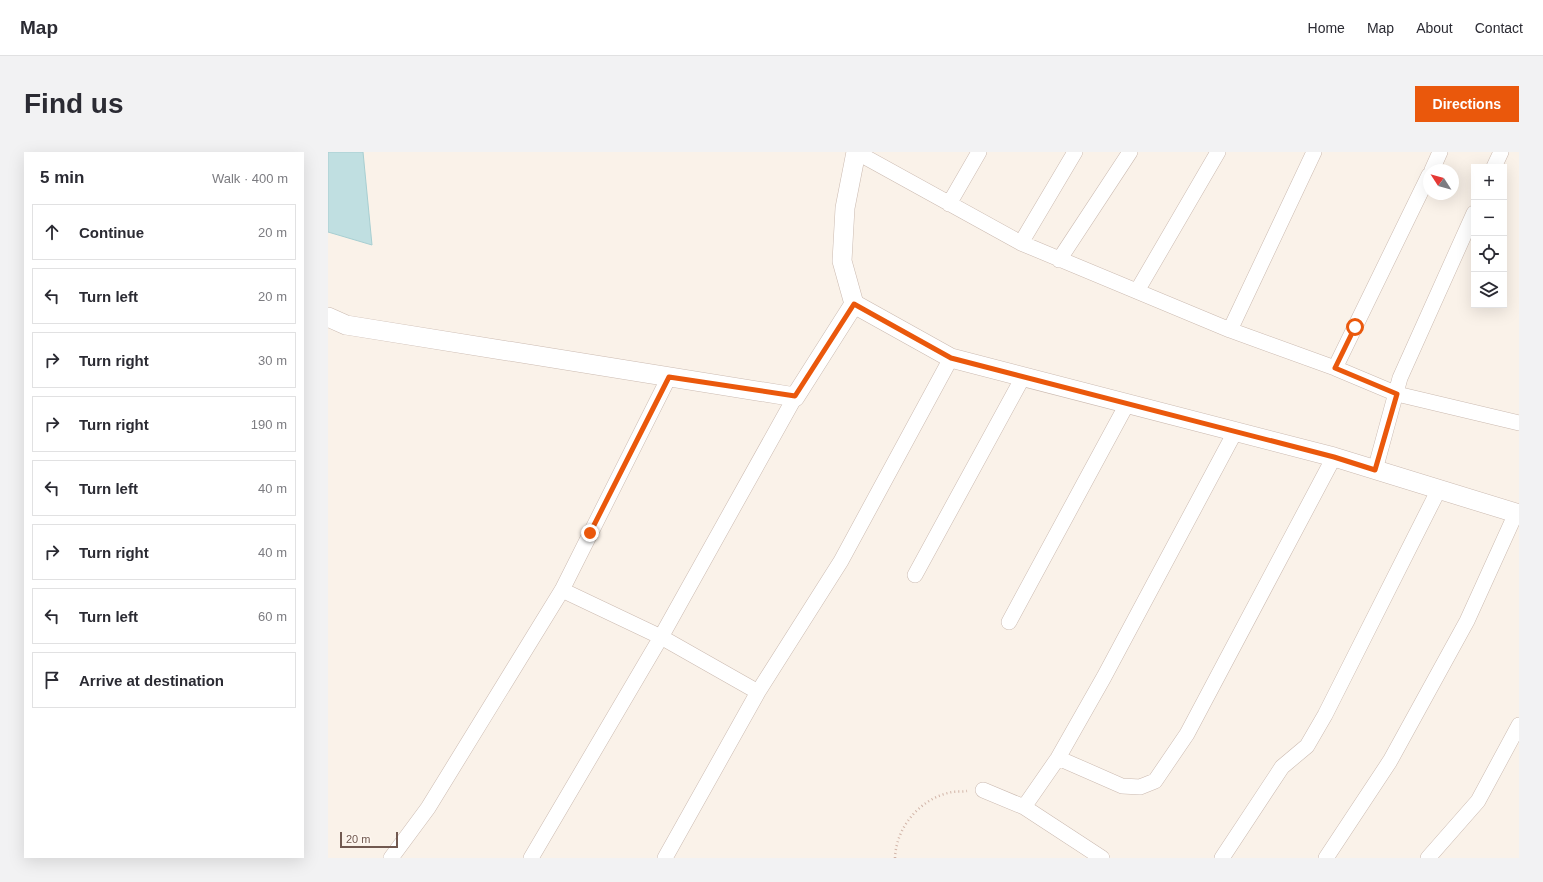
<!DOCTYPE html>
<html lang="en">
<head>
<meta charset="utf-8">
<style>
  body { margin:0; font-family:Arial,sans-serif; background:#f2f2f3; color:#2b2b33 }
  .controls { position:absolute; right:12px; top:12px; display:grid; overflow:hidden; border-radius:0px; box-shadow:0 4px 16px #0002 }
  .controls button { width:36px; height:36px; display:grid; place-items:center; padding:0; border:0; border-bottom:1px solid #e1e1e2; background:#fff; color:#2b2b33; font:20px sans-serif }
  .compass { position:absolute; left:1095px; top:12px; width:36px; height:36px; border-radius:50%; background:#fff; box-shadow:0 4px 16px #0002; rotate:306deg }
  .scale { position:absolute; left:12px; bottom:10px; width:58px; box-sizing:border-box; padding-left:4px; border:2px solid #715950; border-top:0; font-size:11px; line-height:14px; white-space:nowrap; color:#715950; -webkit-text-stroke:3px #fdf6ef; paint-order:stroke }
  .stop { position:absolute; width:12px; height:12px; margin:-9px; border:3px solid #ea580c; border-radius:50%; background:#fff }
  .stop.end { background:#ea580c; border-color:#fff; box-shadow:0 1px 4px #0008 }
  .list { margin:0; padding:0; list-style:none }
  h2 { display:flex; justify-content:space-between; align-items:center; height:52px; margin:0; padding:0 16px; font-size:17px }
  h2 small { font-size:13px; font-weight:400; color:#7c7c81 }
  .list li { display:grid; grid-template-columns:26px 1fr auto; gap:12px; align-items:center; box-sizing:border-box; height:56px; margin:0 8px 8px; padding:0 8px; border:1px solid #e1e1e2; border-radius:0px }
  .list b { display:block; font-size:15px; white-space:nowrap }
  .list em { font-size:13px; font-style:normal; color:#7c7c81 }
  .icon { flex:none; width:22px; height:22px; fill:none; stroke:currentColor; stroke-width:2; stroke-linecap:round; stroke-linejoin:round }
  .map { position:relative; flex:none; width:1191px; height:706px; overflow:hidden; border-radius:0px }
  header { display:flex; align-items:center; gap:24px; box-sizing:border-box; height:56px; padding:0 20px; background:#fff; border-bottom:1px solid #e1e1e2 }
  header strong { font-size:19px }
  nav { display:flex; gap:22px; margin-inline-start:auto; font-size:14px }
  .intro { display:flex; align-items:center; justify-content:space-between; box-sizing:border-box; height:96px; padding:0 24px }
  h1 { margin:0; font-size:28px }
  .button { padding:10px 18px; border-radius:0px; background:#ea580c; color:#fff; font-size:14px; font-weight:700 }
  main { display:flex; gap:24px; padding:0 24px }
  aside { flex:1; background:#fff; border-radius:0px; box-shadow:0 4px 16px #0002 }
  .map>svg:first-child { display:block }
</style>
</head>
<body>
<header>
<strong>Map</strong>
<nav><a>Home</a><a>Map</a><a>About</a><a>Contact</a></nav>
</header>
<div class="intro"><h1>Find us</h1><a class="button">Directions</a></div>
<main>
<aside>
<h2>5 min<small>Walk · 400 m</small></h2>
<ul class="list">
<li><svg class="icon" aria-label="ahead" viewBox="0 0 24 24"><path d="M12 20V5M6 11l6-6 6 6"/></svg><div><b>Continue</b></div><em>20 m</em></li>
<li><svg class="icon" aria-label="left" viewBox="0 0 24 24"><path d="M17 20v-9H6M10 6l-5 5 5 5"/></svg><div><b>Turn left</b></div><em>20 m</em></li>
<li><svg class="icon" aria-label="right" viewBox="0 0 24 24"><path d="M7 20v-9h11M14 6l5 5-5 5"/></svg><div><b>Turn right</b></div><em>30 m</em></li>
<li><svg class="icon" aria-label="right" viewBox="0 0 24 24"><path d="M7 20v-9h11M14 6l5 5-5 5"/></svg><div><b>Turn right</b></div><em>190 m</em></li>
<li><svg class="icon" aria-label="left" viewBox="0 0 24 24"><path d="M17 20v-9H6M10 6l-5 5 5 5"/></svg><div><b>Turn left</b></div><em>40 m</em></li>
<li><svg class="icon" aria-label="right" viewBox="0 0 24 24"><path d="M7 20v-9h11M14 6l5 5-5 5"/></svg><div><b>Turn right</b></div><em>40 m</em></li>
<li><svg class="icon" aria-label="left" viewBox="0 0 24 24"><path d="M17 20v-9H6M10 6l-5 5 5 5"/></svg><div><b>Turn left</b></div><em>60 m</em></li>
<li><svg class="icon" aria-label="arrive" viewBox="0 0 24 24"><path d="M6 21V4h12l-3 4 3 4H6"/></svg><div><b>Arrive at destination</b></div></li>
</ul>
</aside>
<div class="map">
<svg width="1191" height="706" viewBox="0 0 1191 706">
  <rect width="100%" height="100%" fill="#faf2e9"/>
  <path fill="#c0dfe1" stroke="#a7ced1" d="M0 0H35L44 93 0 80Z"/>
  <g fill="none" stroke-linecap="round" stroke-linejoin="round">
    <defs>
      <path id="minor" d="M528 0 693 91 902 178 1007 216 1069 242 1191 271
        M1166 15 1173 0
        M1104 18 1112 0
        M621 52 651 0
        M693 91 747 0
        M731 108 802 0
        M809 139 890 0
        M902 178 986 0
        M1007 216 1101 23
        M1047 318 1072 226 1146 61
        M587 423 695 225
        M234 438 333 485 430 540
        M681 470 799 252
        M730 606 794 634 812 635 827 629 859 582 1006 305
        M655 638 696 655 774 706
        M696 655 730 606 776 525 907 280
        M63 706 100 656 234 438 341 225
        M203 706 333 485 467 245
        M337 706 430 540 513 409 623 206
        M894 706 954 615 979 594 997 563 1111 337
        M998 706 1062 609 1139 469 1188 361
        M1100 706 1150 649 1191 573"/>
      <path id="tertiary" d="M526 152 514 109 517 56 528 0
        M0 165 18 173 467 245 526 152 623 206 1006 305 1191 362"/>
    </defs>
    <use href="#minor" stroke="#cbbab0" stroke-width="16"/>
    <use href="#tertiary" stroke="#cbbab0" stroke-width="20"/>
    <path stroke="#d1b4a7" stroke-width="2.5" stroke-dasharray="1 3" stroke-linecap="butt" d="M567 706C568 676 591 648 620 641 626 639 633 640 639 639"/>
    <use href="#minor" stroke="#fff" stroke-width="15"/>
    <use href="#tertiary" stroke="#fff" stroke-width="19"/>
  </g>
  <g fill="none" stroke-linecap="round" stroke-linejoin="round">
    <path stroke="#ea580c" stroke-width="5" d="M262 381 341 225 467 244 526 152 623 206 1006 305 1047 318 1069 242 1007 216 1027 175"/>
  </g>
</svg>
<div class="controls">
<button>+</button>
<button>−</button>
<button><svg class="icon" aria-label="locate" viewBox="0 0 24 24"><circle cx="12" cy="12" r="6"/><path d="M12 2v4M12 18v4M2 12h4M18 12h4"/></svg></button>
<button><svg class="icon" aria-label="layers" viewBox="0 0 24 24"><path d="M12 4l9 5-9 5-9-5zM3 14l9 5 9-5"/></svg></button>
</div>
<svg class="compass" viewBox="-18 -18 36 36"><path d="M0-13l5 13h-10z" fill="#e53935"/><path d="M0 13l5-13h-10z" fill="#7c7c81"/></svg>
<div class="scale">20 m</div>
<div class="stop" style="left:1027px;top:175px"></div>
<div class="stop end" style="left:262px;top:381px"></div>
</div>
</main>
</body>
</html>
